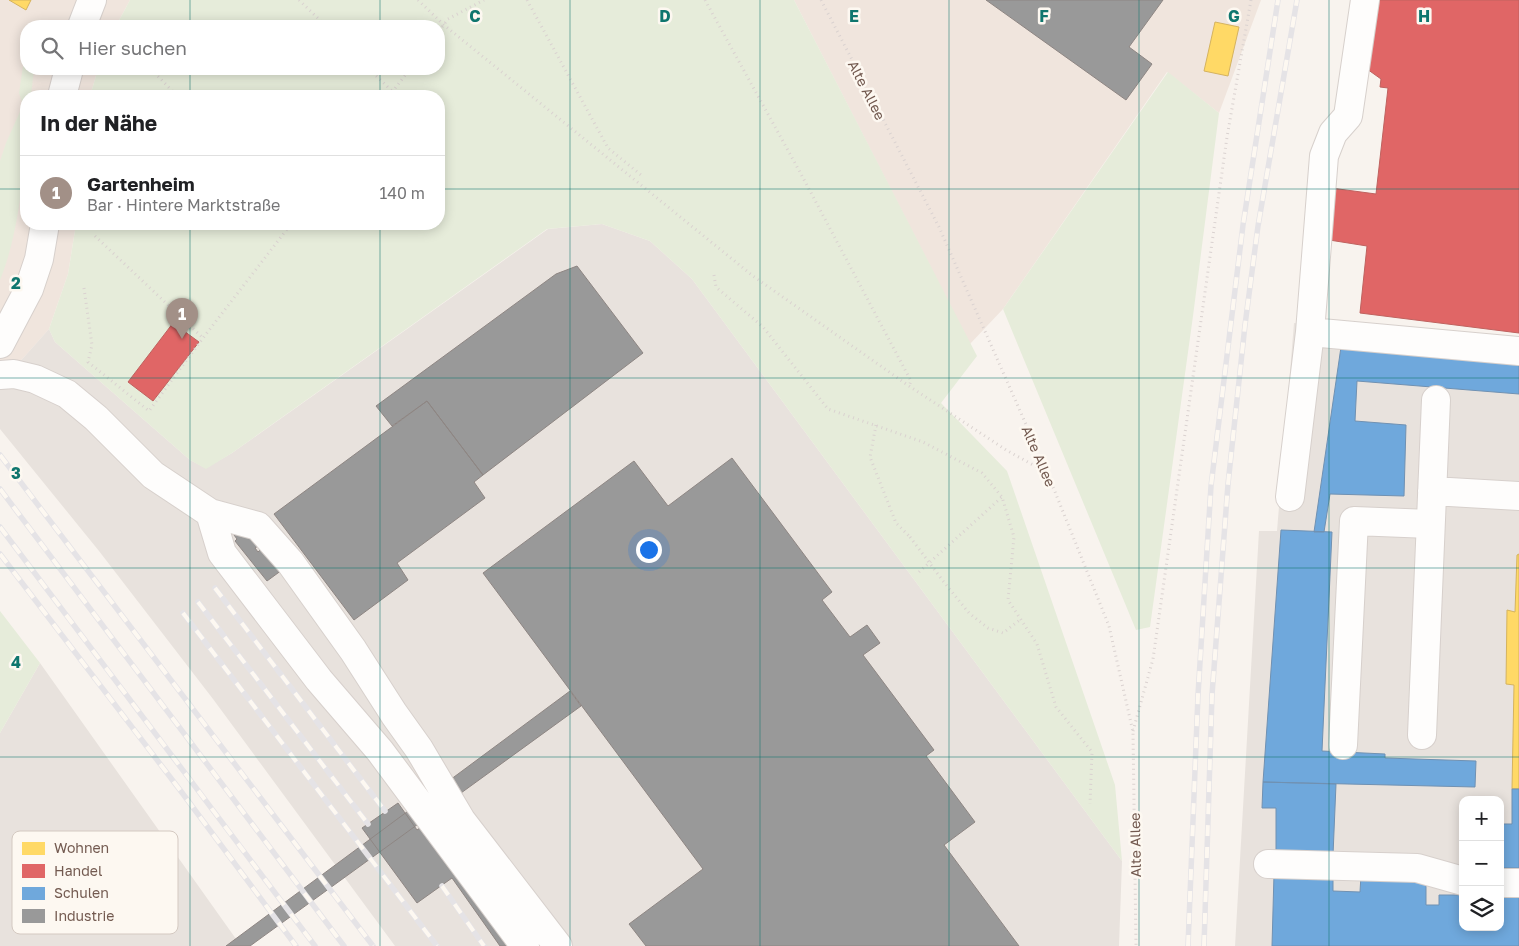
<!DOCTYPE html>
<html lang="de">
<head>
<meta charset="utf-8">
<style>
  body { margin:0; font-family:"Golos Text",sans-serif; background:#f6f6f6; color:#202124 }
  .controls { position:absolute; right:15px; bottom:15px; display:grid; overflow:hidden; border-radius:10px; box-shadow:0 2px 12px #0003 }
  .controls button { width:45px; height:45px; display:grid; place-items:center; padding:0; border:0; border-bottom:1px solid #e0e0e0; background:#fff; color:#202124; font:25px sans-serif }
  .you { position:absolute; left:648px; top:549px; width:18px; height:18px; margin:-12px; border:4px solid #fff; border-radius:50%; background:#1a73e8; box-shadow:0 0 0 8px #1a73e833 }
  .badge { display:grid; place-items:center; width:32px; height:32px; border-radius:50%; background:#a29087; color:#fff; font-size:16px; font-weight:700 }
  .pin { position:absolute; translate:-50% -41px; filter:drop-shadow(0 1px 2px #0008) }
  .pin::after { content:''; position:absolute; top:26px; width:18px; height:15px; background:inherit; clip-path:polygon(0 0,100% 0,50% 100%) }
  .list { margin:0; padding:0; list-style:none }
  h2 { display:flex; justify-content:space-between; align-items:center; height:65px; margin:0; padding:0 20px; font-size:21px }
  h2 small { font-size:16px; font-weight:400; color:#757577 }
  .list li { display:grid; grid-template-columns:32px 1fr auto; gap:15px; align-items:center; box-sizing:border-box; height:75px; padding:0 20px; border-top:1px solid #e0e0e0 }
  .list b { display:block; font-size:19px; white-space:nowrap }
  .list p { margin:0; font-size:16px; white-space:nowrap; color:#757577 }
  .list em { font-size:16px; font-style:normal; color:#757577 }
  .icon { flex:none; width:28px; height:28px; fill:none; stroke:currentColor; stroke-width:2; stroke-linecap:round; stroke-linejoin:round }
  .map { position:relative; flex:none; width:1519px; height:946px; overflow:hidden }
  .search { position:absolute; background:#fff; box-shadow:0 2px 12px #0003; left:20px; top:20px; width:425px; height:55px; display:flex; align-items:center; gap:12px; box-sizing:border-box; padding:0 18px; border-radius:20px; color:#757577; font-size:19px }
  .panel { position:absolute; background:#fff; box-shadow:0 2px 12px #0003; left:20px; top:90px; width:425px; height:140px; border-radius:20px }
  .map>svg:first-child { display:block }
</style>
</head>
<body>
<div class="map">
<svg width="1519" height="946" viewBox="0 0 1519 946">
  <rect width="100%" height="100%" fill="#f8f3ee"/>
  <path fill="#f0e5dd" d="M0 0H130L116 26H26V69H98L90 96H26V224H76L68 274 49 329 0 384Z
    M794 0H1261L1219 113 1167 72 1003 309 970 344Z"/>
  <path fill="#e8e2dd" fill-rule="evenodd" d="M602 224 650 241 692 279 1122 861 1119 946H395L213 699 99 551 0 429V384L49 329 55 342 190 460 206 468 232 453 548 229Z
    M1294 323 1519 350V946H1235L1259 531H1277ZM1463 800H1500V927H1463Z
    M40 663 241 946H0V733Z"/>
  <path fill="#e6ecda" d="M130 0H794L977 356 941 403 1007 471 1115 785 1122 861 692 279 650 241 602 224 547 229 232 453 206 469 190 460 55 342 49 329 68 274 76 224H439V96H90L98 69H439V26H116Z
    M26 62V69H34L31 96H26C26 154 22 226 0 280V161L6 143 23 105 19 93 23 66Z
    M1168 72 1219 113 1193 316 1150 627 1136 630 1003 309Z
    M0 611 40 663 0 733Z"/>
  <path fill="#ffd966" stroke="#d5b35f" d="M9 0H31L26 10Z
    M1215 22 1239 27 1228 76 1204 71Z
    M1519 554V789H1512L1514 685 1506 684 1507 610 1515 612 1517 555Z"/>
  <path fill="#e06666" stroke="#bf625f" d="M1376 0H1519V333L1360 313 1367 246 1323 239 1331 188 1376 194 1388 88 1380 87 1381 79 1367 69Z
    M173 323 199 342 153 401 128 382Z"/>
  <path fill="#6fa8dc" stroke="#7091b2" d="M1341 347 1519 362V394L1357 381 1355 421 1406 425 1404 496 1330 494 1324 532H1314Z
    M1281 530 1332 532 1322 751 1385 754V758L1476 761 1475 787 1263 782Z
    M1263 782 1336 784 1333 855 1276 853V808H1262Z
    M1512 789H1519V868H1500V824H1512Z
    M1274 874 1333 875V891L1360 892 1361 875 1426 878V905H1439V895H1463V927H1500V896H1519V946H1272Z"/>
  <path fill="#999" stroke="#8e8683" d="M986 0H1163L1129 47 1152 64 1126 100Z
    M577 266 643 353 483 475 427 401 392 426 376 406 556 274Z
    M427 401 483 475 474 482 485 498 397 563 408 580 354 620 274 514Z
    M732 458 832 592 822 600 850 637 867 625 880 643 863 655 934 750 926 756 975 822 944 845 1019 946H646L629 924 703 869 483 573 634 461 668 506Z
    M246 526 261 544 255 548 258 552 263 547 282 570 267 581 235 541 237 539 234 535Z
    M570 691 581 706 250 946H226Z
    M457 802 508 946H500L452 878 417 903 362 828 398 803 417 830Z"/>
  <g fill="none" stroke-linecap="round" stroke-linejoin="round">
    <defs>
      <path id="minor" d="M82 26 92 0
        M62 96 69 69
        M1310 332 1519 351
        M0 344 29 289 39 259 45 224
        M0 375 14 374 35 379 67 394 96 418 153 475 210 513 258 526 290 562 353 650 394 714 419 749 461 820 558 946
        M1432 491 1519 496
        M1290 497 1310 332 1324 156 1333 133 1348 116 1365 0
        M210 513 222 553 319 680 380 751 525 946
        M1422 735 1436 400
        M1343 745 1354 521 1430 524
        M1268 864 1417 868 1463 881
        M1500 883H1519"/>
    </defs>
    <use href="#minor" stroke="#d7d0cc" stroke-width="30"/>
    <path stroke="#dad2d0" stroke-width="3" stroke-dasharray="1 4" stroke-linecap="butt" d="M299 0 326 26
      M418 0 444 25 753 276 909 386 1006 450 1046 472
      M527 0 608 148 641 175
      M705 0 801 174 911 381 909 386
      M821 0 939 227 1047 472 1109 626 1133 732 1136 946
      M439 31 448 19 484 0
      M151 69 177 96
      M369 69 392 91
      M389 96 410 69
      M24 207 26 198
      M95 236 203 338
      M714 275 716 287 763 327 828 409 923 442 982 473 1002 497 1014 537 1008 600 1037 644 1056 707 1092 752 1090 804
      M84 288 92 345 88 362 149 411 203 338 291 224
      M876 425 870 457 896 523 910 537
      M919 572 1002 497
      M943 581 969 613 988 628 1003 633 1021 619
      M1133 731 1153 659 1227 137 1251 0"/>
    <use href="#minor" stroke="#fefdfc" stroke-width="28"/>
    <defs>
      <path id="rail" d="M0 455 373 946
        M0 489 344 946
        M0 527 315 946
        M0 554 180 790 296 946
        M215 588 385 811
        M198 602 368 824
        M183 613 437 946
        M442 886 484 946
        M1188 946 1198 695 1211 486 1243 225 1278 0
        M1204 946 1212 695 1228 484 1245 325 1258 226 1297 0"/>
    </defs>
    <use href="#rail" stroke="#e5e3e6" stroke-width="5.5"/>
    <use href="#rail" stroke="#fdf8f1" stroke-width="4" stroke-dasharray="11" stroke-linecap="butt"/>
    <path stroke="#dad2d0" stroke-width="3" stroke-dasharray="1 4" stroke-linecap="butt" d="M910 537 943 581"/>
  </g>
  <path fill="none" stroke="#0f766e" stroke-width="1" stroke-opacity="0.55" d="M190 0V26M380 0V26M570 0V946M760 0V946M949 0V946M1139 0V946M1329 0V946M190 69V96M380 69V96M0 189H26M439 189H1519M190 224V946M380 224V946M0 378H1519M0 568H1519M0 757H1519"/>
  <g text-anchor="middle" dominant-baseline="central" stroke-width="5" stroke-linejoin="round" paint-order="stroke">
    <g font-size="14" fill="#735a50" stroke="#fdf8f1">
      <text transform="translate(867 90) rotate(63)">Alte Allee</text>
      <text transform="translate(1039 456) rotate(67)">Alte Allee</text>
      <text transform="translate(1135 845) rotate(-91)">Alte Allee</text>
    </g>
  </g>
  <rect x="12" y="831" width="166" height="103" rx="8" fill="#fdf8f1" stroke="#d4c9c1" stroke-width="1"/>
  <rect x="22" y="842" width="23" height="13" fill="#ffd966"/>
  <rect x="22" y="864" width="23" height="14" fill="#e06666"/>
  <rect x="22" y="887" width="23" height="13" fill="#6fa8dc"/>
  <rect x="22" y="909" width="23" height="14" fill="#999"/>
  <g font-size="14" fill="#735a50">
    <text x="54" y="853">Wohnen</text>
    <text x="54" y="876">Handel</text>
    <text x="54" y="898">Schulen</text>
    <text x="54" y="921">Industrie</text>
  </g>
  <g font-size="16" text-anchor="middle" font-weight="bold" fill="#0f766e" stroke="#fdf8f1" stroke-width="5" stroke-linejoin="round" paint-order="stroke">
    <text x="475" y="22">C</text>
    <text x="665" y="22">D</text>
    <text x="854" y="22">E</text>
    <text x="1044" y="22">F</text>
    <text x="1234" y="22">G</text>
    <text x="1424" y="22">H</text>
    <text x="16" y="289">2</text>
    <text x="16" y="479">3</text>
    <text x="16" y="668">4</text>
  </g>
</svg>
<div class="controls">
<button>+</button>
<button>−</button>
<button><svg class="icon" aria-label="layers" viewBox="0 0 24 24"><path d="M12 4l9 5-9 5-9-5zM3 14l9 5 9-5"/></svg></button>
</div>
<div class="you"></div>
<div class="pin badge" style="left:182px;top:339px">1</div>
<div class="search"><svg class="icon" aria-label="search" viewBox="0 0 24 24"><circle cx="10" cy="10" r="6"/><path d="M15 15l6 6"/></svg>Hier suchen</div>
<section class="panel">
<h2>In der Nähe<small></small></h2>
<ul class="list">
<li><span class="badge">1</span><div><b>Gartenheim</b><p>Bar · Hintere Marktstraße</p></div><em>140 m</em></li>
</ul>
</section>
</div>
</body>
</html>
